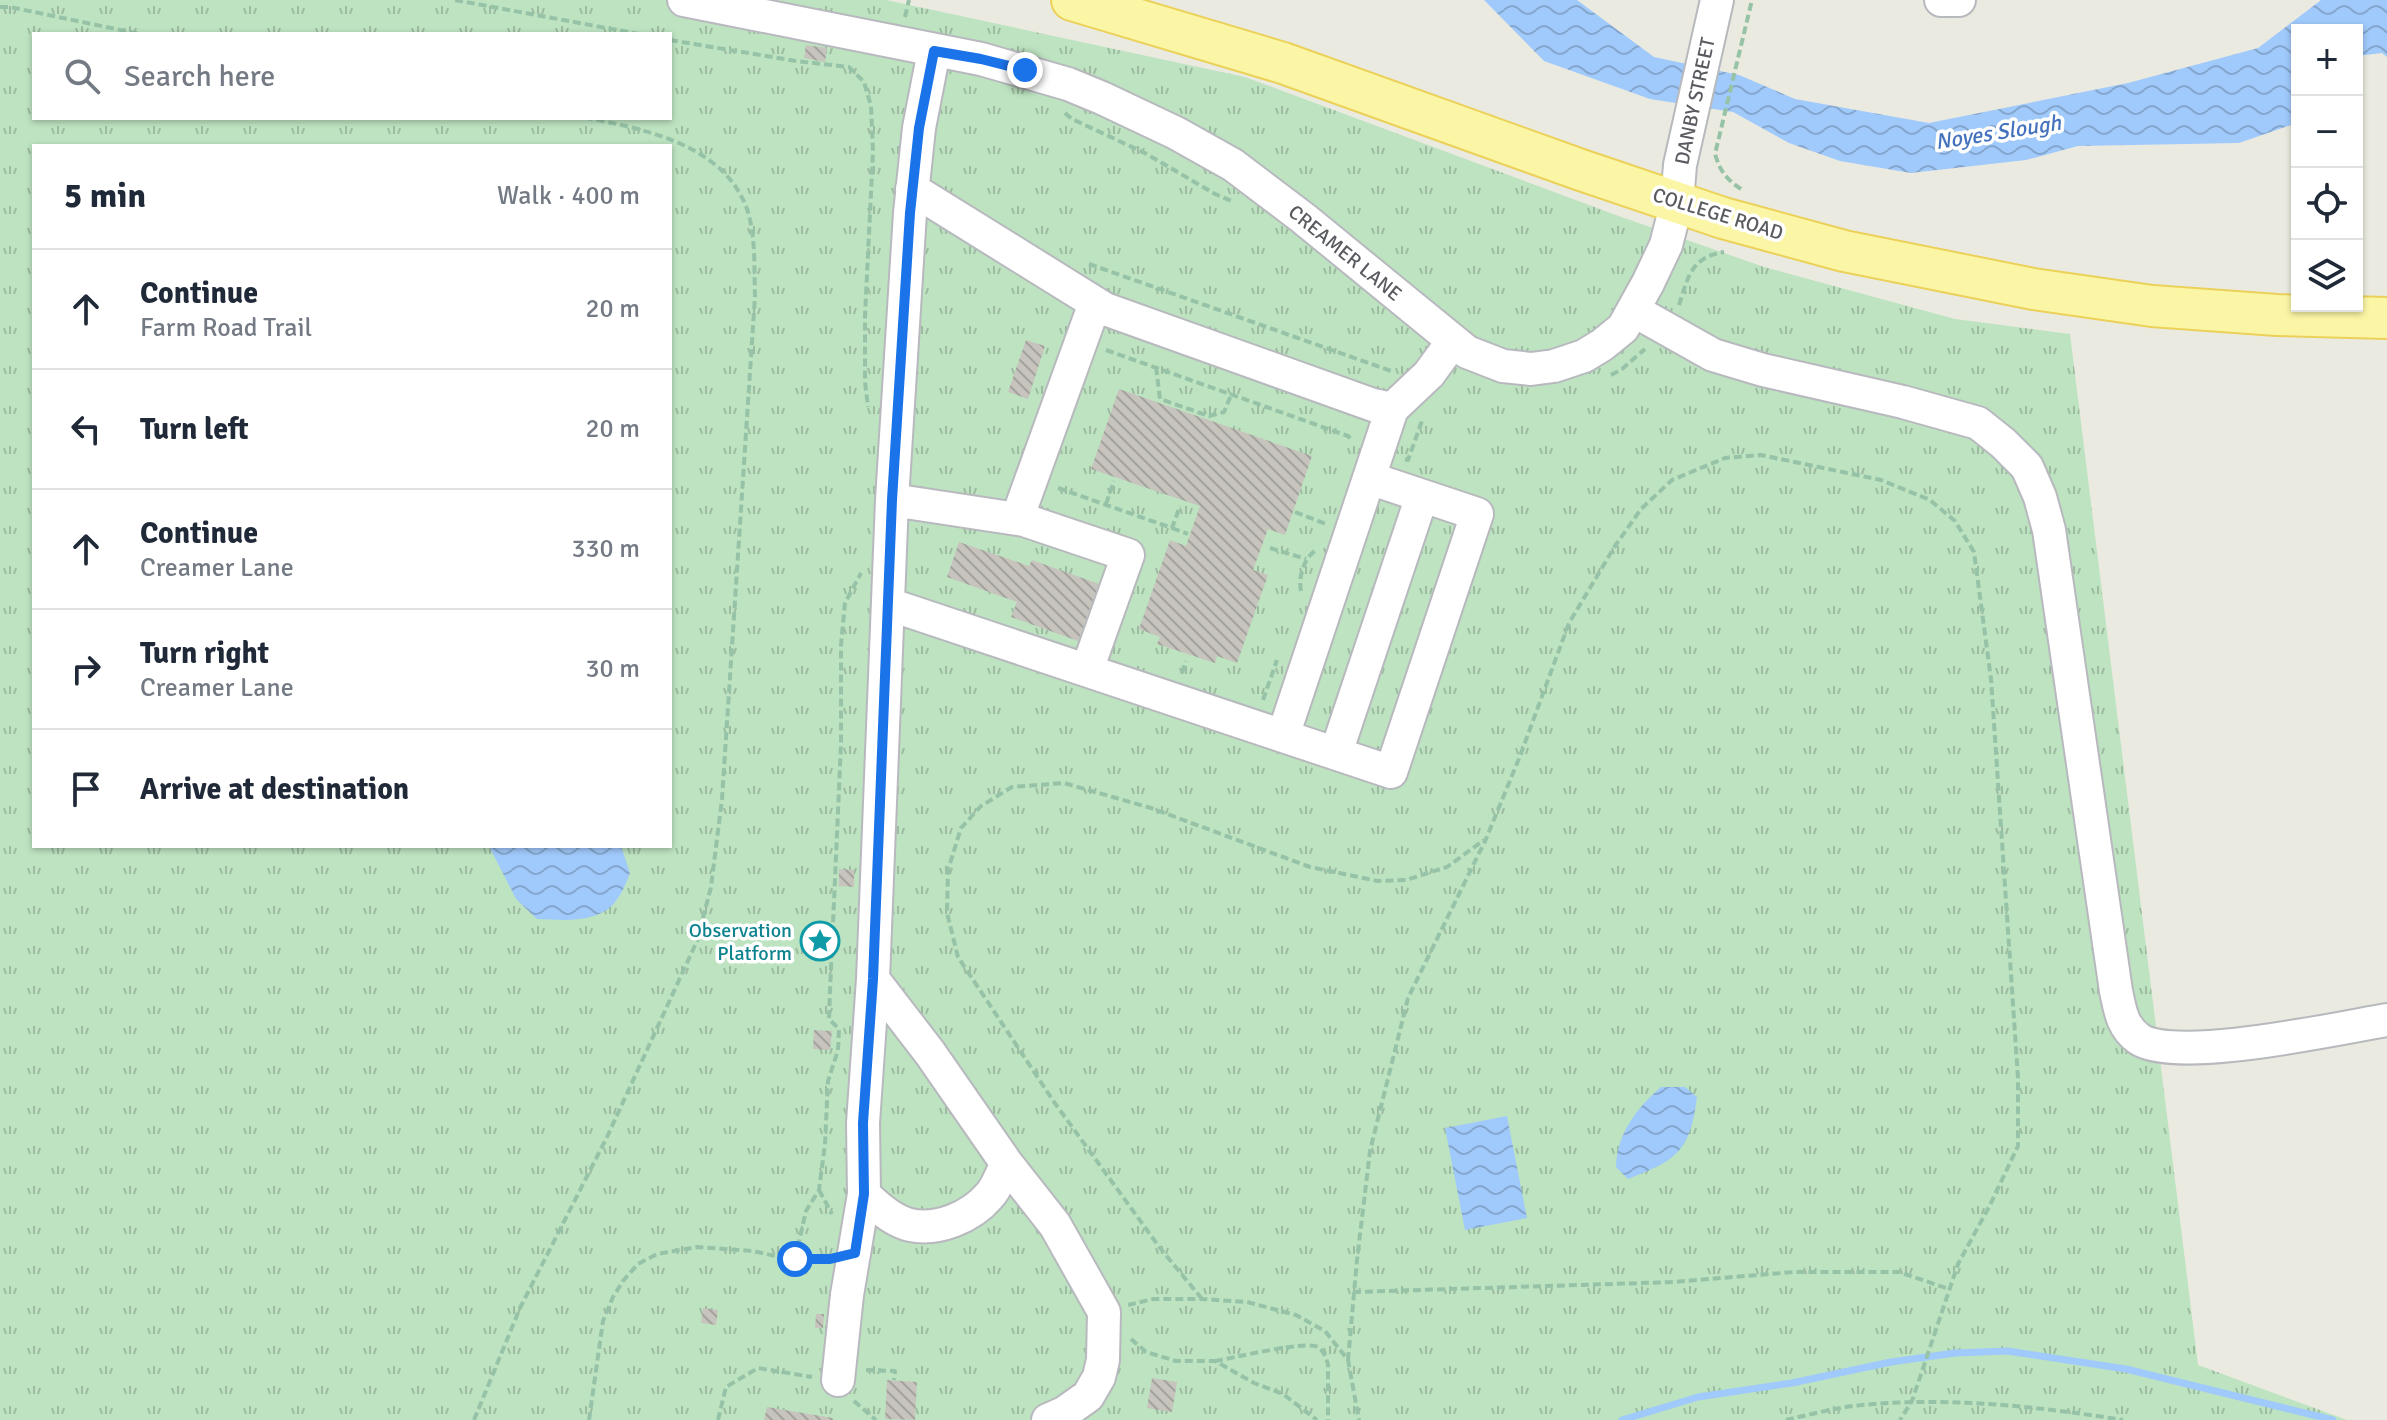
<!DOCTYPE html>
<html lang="en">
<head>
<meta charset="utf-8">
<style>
  body { margin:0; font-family:Signika,sans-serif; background:#f6f6f7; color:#1f2937 }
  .controls { position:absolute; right:24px; top:24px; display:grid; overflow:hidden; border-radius:0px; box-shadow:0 2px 6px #0004 }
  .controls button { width:72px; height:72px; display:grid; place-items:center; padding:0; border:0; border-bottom:2px solid #e0e1e3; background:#fff; color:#1f2937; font:40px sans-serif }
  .stop { position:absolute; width:24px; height:24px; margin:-18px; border:6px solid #1a73e8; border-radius:50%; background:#fff }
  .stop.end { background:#1a73e8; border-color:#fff; box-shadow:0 2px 8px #0008 }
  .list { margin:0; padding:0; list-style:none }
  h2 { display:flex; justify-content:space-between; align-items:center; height:104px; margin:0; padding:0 32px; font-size:34px }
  h2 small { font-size:26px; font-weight:400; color:#747a83 }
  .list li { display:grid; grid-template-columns:52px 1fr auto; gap:24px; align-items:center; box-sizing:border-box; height:120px; padding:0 32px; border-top:2px solid #e0e1e3 }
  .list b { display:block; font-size:30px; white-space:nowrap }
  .list p { margin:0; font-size:26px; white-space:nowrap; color:#747a83 }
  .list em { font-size:26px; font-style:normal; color:#747a83 }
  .icon { flex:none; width:44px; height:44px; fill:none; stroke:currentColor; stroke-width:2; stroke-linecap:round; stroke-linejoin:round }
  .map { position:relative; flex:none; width:2387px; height:1420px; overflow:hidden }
  .search { position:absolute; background:#fff; box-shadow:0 2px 6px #0004; left:32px; top:32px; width:640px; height:88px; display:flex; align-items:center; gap:20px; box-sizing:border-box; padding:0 28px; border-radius:0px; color:#747a83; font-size:30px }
  .panel { position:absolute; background:#fff; box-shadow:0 2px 6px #0004; left:32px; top:144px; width:640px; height:704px; border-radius:0px }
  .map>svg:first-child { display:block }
</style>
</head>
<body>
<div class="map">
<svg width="2387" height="1420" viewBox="0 0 2387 1420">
  <defs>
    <pattern id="grass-tufts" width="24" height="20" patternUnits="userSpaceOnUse" patternTransform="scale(2)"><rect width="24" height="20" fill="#bde3c1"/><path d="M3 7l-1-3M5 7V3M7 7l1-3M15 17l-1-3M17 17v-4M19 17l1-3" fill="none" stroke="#9dbba0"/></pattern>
    <pattern id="water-waves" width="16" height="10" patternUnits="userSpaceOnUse" patternTransform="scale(2)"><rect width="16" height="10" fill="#a0cafb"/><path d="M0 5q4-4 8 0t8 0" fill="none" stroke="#85a7cf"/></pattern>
    <pattern id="building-back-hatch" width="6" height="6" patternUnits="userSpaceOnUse" patternTransform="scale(2)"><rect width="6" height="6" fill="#c6c4bd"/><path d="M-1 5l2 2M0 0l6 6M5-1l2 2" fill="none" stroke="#a4a29d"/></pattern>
  </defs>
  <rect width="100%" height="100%" fill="#ebeae0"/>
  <path fill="url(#grass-tufts)" fill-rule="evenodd" d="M0 0H886L1245 77 1613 214 1764 267 1955 319 2070 334 2198 1365 2347 1420H0ZM34 34H670V118H34ZM34 146H670V846H34Z"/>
  <path fill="url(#water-waves)" d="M1484 0H1577L1654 57 1739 75 1795 99 1929 123 2128 83 2258 48 2321 0H2387V57L2382 53 2357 56V30H2297V123L2239 143 2078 146 2026 160 1911 173 1840 161 1789 143 1733 112 1650 99 1544 61Z
    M489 846H621L630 873C626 883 622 894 615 902 598 924 562 920 537 919L516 899Z
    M1661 1087H1685L1697 1097C1690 1152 1677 1160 1628 1179L1616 1167C1617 1133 1637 1108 1661 1087Z
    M1507 1116 1527 1218 1465 1230 1445 1128Z"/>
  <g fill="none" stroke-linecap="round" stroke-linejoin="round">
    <path stroke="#a0cafb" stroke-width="7" d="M1622 1420 1698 1397 1792 1383 1891 1362 1955 1353 2007 1351 2126 1369 2333 1420"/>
  </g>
  <path fill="url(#building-back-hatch)" d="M806 45 827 48 825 62 804 58Z
    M1026 340 1045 346 1028 399 1008 392Z
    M1119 389 1312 456 1285 535 1268 529 1253 570 1268 575 1237 663 1217 656 1215 663 1157 644 1160 637 1139 629 1170 540 1186 546 1200 506 1091 469Z
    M959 542 1029 566 1032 560 1099 584 1078 641 1011 617 1017 602 947 577Z
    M839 869 854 870V887L839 886Z
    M814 1030 832 1031 830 1050 813 1049Z
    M703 1308 718 1310 716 1325 701 1323Z
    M816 1314H824L823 1328H815Z
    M1152 1378 1177 1382 1172 1412 1147 1408Z
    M887 1380 917 1382 915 1420 885 1419Z
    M767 1407 833 1418V1420H764Z"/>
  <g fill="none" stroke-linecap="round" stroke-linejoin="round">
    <defs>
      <path id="minor" d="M684 0 981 59 1068 84 1102 98 1176 133 1233 165 1303 218 1467 352 1503 366 1531 369 1554 366 1584 356 1602 345 1623 328 1648 283 1666 245 1677 202 1680 165 1717 0
        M1941 0H1959
        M912 189 1105 309 1373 405 1392 409 1429 374 1453 341
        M1633 310 1713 355 1763 370 1903 402 1978 423 2003 443 2027 467 2040 497 2049 530 2116 991C2120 1010 2122 1027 2139 1039 2176 1064 2339 1028 2387 1020
        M892 500 1024 520 1128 555 1087 670
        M1017 519 1095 303
        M888 604 1283 736 1392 409
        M1283 736 1391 772 1477 514 1369 478
        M1336 753 1422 496
        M873 979 930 1053 1007 1164 1055 1225 1104 1312 1103 1360 1099 1377 1088 1396 1064 1413 1048 1420
        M864 1194C876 1206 893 1221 910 1225 938 1231 971 1217 989 1196 997 1188 1001 1174 1007 1164
        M838 1380 847 1295 864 1194 863 1123 873 979 892 500 910 213 919 128 934 51"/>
      <path id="major" d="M1072 0 1283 63 1581 170 1723 218 1844 251 2033 289 2152 306 2277 315 2387 318"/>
    </defs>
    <use href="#minor" stroke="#b8b9be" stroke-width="36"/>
    <use href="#major" stroke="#ebd159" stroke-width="44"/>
    <path stroke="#96c3a7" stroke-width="4" stroke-dasharray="8 4" stroke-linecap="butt" d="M455 0 639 34
      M0 7H10L140 34
      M905 17 909 0
      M670 40 796 61 849 67 864 82 871 106 873 151 865 316V382L868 407
      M1065 113 1072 119 1145 153 1215 194 1234 202
      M1741 189C1726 179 1720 171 1715 154L1752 0
      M1089 264 1394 372
      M1679 305C1688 277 1691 257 1724 252
      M1106 350 1348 436 1352 440
      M1156 367 1160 399 1209 416 1224 412 1231 395
      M1611 375 1622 369 1645 349
      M1405 459 1408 460 1423 418
      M1058 488 1172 528 1180 506
      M1106 504 1114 481
      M1295 512 1326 524
      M1172 528 1188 534
      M1270 548 1306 559
      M1301 591C1298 577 1304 558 1316 550
      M1182 673 1186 661
      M1263 700 1277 660
      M819 1190 832 1214
      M795 1259 806 1211 819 1190 825 1144 828 1081 838 1050 839 1029 829 1019 830 991 841 744V645L845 603 861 573
      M1353 1292 1674 1282 1794 1272H1899L1949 1289
      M1202 1299 1160 1248 1054 1102 958 957 947 913 948 870 961 828 981 806 1012 787 1064 783 1151 808 1310 867 1378 881 1406 880 1447 867 1484 840
      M1128 1305 1153 1299H1202L1247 1302 1296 1315 1325 1331 1348 1360 1359 1420
      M1131 1339 1146 1352 1176 1361H1215L1254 1383 1283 1394 1317 1420
      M1348 1360 1357 1260 1370 1151 1408 998 1486 839 1520 756 1569 623 1615 546 1641 509 1672 480 1725 458 1761 455 1881 480 1930 500 1955 521 1974 552 1991 679 2018 1078V1146L1990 1205 1958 1264 1912 1401 1900 1420
      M1215 1361C1233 1358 1307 1340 1318 1347 1324 1351 1326 1358 1328 1364V1420
      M866 1370 895 1371 894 1380
      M854 1401 876 1420
      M474 1420 520 1308 607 1137 697 941 711 887 722 799 755 296C754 268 756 236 747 209 724 145 645 129 587 118
      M589 1420 603 1321 613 1297 623 1281 638 1264 657 1254 697 1247 753 1251 789 1259H828
      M718 1420 726 1387 758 1368 812 1377
      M1786 1420C1808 1415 1831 1409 1853 1406 1943 1396 2035 1406 2123 1420"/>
    <use href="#minor" stroke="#fff" stroke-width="32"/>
    <use href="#major" stroke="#fbf6a5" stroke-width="40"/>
  </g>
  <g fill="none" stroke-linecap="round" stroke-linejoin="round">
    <path stroke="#1a73e8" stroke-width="10" d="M795 1259H830L855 1253 864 1194 863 1123 873 979 892 500 910 213 919 128 934 51 981 59 1025 70"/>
  </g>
  <defs>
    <symbol id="sight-ring" viewBox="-11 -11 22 22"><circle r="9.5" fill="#fff" stroke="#0f9aa8" stroke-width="1.5"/><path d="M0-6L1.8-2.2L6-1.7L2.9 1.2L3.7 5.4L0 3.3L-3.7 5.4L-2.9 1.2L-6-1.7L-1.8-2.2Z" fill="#0f9aa8"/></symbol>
  </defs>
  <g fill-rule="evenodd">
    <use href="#sight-ring" x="798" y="919" width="44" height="44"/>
  </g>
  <g text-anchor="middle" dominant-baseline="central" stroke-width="7" stroke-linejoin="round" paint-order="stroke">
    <g font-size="20" fill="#595b60" stroke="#fff">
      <text transform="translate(1695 101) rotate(-78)">DANBY STREET</text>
      <text transform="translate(1718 214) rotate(17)">COLLEGE ROAD</text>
      <text transform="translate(1345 253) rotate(39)">CREAMER LANE</text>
    </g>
    <g font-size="20" fill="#0d838f" stroke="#fff" text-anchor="end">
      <text x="792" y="930">Observation<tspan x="792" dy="23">Platform</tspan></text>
    </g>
    <g font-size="22" font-style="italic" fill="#4472bd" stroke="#fff">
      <text transform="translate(1998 132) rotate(-9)">Noyes Slough</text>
    </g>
  </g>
</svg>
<div class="controls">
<button>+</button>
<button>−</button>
<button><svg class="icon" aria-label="locate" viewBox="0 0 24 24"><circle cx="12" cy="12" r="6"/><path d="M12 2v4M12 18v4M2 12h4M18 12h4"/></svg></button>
<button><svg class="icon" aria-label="layers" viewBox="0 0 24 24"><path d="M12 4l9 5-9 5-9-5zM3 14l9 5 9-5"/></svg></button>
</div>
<div class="stop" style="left:795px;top:1259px"></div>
<div class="stop end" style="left:1025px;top:70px"></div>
<div class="search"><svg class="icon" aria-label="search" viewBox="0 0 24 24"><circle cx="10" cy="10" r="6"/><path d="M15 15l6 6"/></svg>Search here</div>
<section class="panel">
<h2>5 min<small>Walk · 400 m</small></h2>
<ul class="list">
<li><svg class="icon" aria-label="ahead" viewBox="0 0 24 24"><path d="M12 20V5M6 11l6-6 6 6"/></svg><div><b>Continue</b><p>Farm Road Trail</p></div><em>20 m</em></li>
<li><svg class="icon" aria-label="left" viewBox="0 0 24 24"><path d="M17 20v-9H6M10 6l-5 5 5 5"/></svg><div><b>Turn left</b></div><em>20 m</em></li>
<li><svg class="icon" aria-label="ahead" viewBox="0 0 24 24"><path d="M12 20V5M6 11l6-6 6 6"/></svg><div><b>Continue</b><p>Creamer Lane</p></div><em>330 m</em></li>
<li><svg class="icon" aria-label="right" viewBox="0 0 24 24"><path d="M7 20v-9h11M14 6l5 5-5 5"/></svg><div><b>Turn right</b><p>Creamer Lane</p></div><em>30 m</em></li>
<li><svg class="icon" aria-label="arrive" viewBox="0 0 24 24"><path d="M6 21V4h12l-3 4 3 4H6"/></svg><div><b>Arrive at destination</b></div></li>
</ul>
</section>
</div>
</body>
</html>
